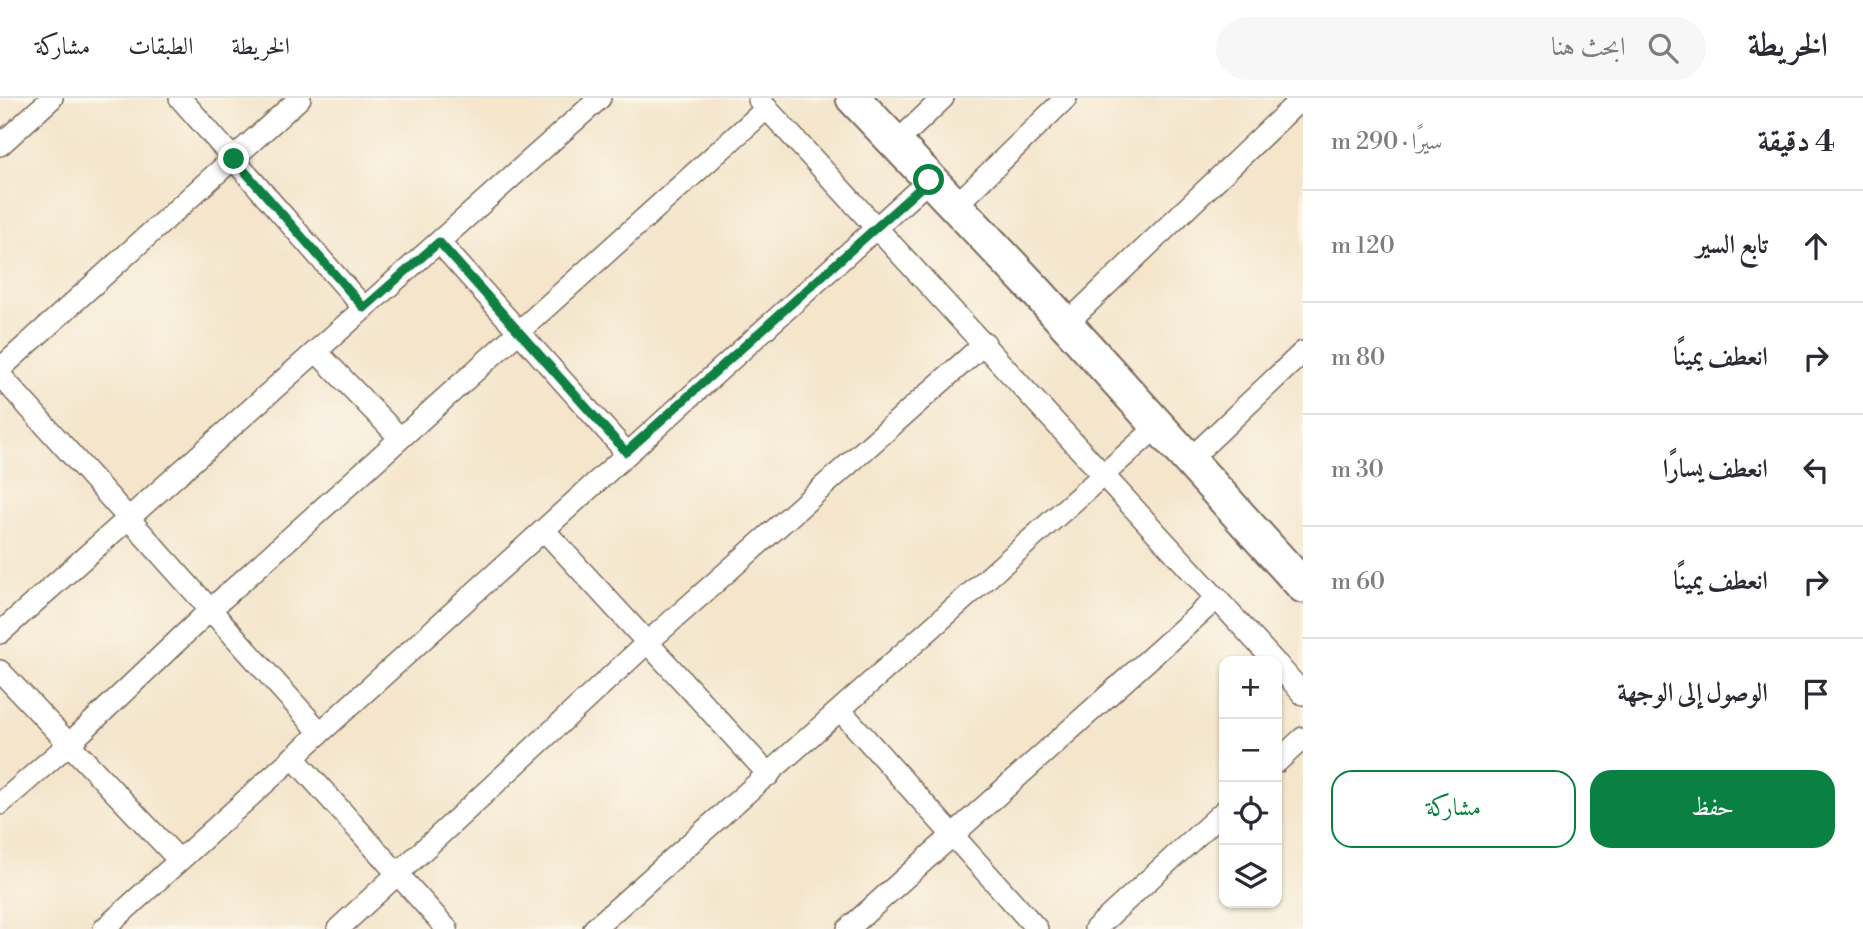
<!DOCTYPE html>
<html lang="ar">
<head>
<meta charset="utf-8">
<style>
  body { margin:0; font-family:"Libre Bodoni",Amiri,serif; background:#f7f7f7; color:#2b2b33; direction:rtl }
  .controls { position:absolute; right:21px; bottom:21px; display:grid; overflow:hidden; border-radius:14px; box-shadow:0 2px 5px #0004 }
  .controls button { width:63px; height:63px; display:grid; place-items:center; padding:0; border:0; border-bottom:2px solid #e1e1e2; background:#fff; color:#2b2b33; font:35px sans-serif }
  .stop { position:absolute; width:21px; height:21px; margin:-16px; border:5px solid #0b8043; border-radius:50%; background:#fff }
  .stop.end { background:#0b8043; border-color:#fff; box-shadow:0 2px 7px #0008 }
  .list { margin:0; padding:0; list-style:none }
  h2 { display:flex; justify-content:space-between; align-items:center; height:91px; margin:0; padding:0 28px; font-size:30px }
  h2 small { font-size:23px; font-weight:400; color:#7c7c81 }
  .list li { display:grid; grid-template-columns:46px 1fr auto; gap:21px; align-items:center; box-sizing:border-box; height:112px; padding:0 28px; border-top:2px solid #e1e1e2 }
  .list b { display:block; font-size:26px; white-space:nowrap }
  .list em { font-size:23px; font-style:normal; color:#7c7c81 }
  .actions { display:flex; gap:14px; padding:21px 28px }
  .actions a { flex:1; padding:16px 0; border:2px solid #0b8043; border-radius:21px; text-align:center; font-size:24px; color:#0b8043 }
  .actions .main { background:#0b8043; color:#fff }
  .icon { flex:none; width:38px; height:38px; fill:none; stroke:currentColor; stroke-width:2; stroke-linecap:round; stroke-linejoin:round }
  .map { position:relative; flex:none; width:1303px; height:831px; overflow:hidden; direction:ltr }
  header { display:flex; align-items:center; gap:42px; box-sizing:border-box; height:98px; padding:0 35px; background:#fff; border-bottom:2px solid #e1e1e2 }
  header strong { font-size:33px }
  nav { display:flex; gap:38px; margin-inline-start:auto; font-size:24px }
  .search { width:490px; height:63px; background:#f7f7f7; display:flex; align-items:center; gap:18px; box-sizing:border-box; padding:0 24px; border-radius:38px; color:#7c7c81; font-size:26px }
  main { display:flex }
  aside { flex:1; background:#fff }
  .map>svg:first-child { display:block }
</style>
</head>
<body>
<header>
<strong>الخريطة</strong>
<div class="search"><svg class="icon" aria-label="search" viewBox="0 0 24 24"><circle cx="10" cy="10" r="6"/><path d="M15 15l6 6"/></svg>ابحث هنا</div>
<nav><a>الخريطة</a><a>الطبقات</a><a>مشاركة</a></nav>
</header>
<main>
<aside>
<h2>4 دقيقة<small>سيرًا · 290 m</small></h2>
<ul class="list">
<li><svg class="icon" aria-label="ahead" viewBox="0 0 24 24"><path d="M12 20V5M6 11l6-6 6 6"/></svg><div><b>تابع السير</b></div><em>120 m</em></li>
<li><svg class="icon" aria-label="right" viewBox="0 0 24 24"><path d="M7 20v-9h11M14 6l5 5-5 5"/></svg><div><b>انعطف يمينًا</b></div><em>80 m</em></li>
<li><svg class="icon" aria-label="left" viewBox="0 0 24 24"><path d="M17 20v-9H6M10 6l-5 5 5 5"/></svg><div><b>انعطف يسارًا</b></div><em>30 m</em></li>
<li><svg class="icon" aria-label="right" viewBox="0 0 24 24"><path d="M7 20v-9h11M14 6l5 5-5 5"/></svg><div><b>انعطف يمينًا</b></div><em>60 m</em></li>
<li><svg class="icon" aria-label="arrive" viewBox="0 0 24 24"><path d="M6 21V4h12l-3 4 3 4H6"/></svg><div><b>الوصول إلى الوجهة</b></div></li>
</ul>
<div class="actions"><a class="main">حفظ</a><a>مشاركة</a></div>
</aside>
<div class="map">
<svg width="1303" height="831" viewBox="0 0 1303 831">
  <rect width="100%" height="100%" fill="#fbf7ec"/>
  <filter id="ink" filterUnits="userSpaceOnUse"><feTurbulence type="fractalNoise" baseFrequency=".0143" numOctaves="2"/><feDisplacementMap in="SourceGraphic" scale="14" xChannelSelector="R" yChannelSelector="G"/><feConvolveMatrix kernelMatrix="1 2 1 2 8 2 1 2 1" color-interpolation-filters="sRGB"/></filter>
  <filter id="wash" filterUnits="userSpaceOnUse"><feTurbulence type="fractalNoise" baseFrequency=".00686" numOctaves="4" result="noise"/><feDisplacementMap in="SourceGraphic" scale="28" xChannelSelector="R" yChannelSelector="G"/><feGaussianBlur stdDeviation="1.57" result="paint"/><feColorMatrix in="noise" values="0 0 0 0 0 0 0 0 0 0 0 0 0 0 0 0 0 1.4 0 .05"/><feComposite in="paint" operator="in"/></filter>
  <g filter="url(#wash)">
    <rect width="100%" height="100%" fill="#f4e5cb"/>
  </g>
  <g filter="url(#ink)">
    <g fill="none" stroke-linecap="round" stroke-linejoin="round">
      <defs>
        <path id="minor" d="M180 0 364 210
          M759 2 1274 563
          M895 46 943 0
          M0 47 52 0
          M954 109 1066 0
          M439 144 626 354
          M1066 226 1302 0
          M316 253 400 340
          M0 271 300 0
          M0 277 320 634
          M1189 362 1303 254
          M544 432 769 677
          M0 535 600 0
          M1277 566 1303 596
          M0 573 178 761
          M840 612 1037 831
          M293 659 447 831
          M1277 664 1303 640
          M0 706 70 645 210 512 767 10
          M104 831 929 82
          M338 831 648 544 985 245
          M594 831 1158 328
          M848 831 1217 500
          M1095 831 1224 713"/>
        <path id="trunk" d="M853 0 1037 194 1303 488"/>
      </defs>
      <use href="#minor" stroke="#7c6b5b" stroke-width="24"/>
      <use href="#trunk" stroke="#7c6b5b" stroke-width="37"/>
      <use href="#minor" stroke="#fff" stroke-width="21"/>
      <use href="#trunk" stroke="#fff" stroke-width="33"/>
    </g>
  </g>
  <g fill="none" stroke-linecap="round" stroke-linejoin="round" filter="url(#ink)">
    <path stroke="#0b8043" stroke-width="9" d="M234 61 364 210 439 144 626 354 929 82"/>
  </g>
</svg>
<div class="controls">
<button>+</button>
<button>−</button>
<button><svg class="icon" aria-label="locate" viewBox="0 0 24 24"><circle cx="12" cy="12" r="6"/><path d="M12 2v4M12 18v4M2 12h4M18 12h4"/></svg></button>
<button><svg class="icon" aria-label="layers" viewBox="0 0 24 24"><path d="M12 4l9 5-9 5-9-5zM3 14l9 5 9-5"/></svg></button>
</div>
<div class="stop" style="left:929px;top:82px"></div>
<div class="stop end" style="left:234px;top:61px"></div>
</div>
</main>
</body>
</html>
